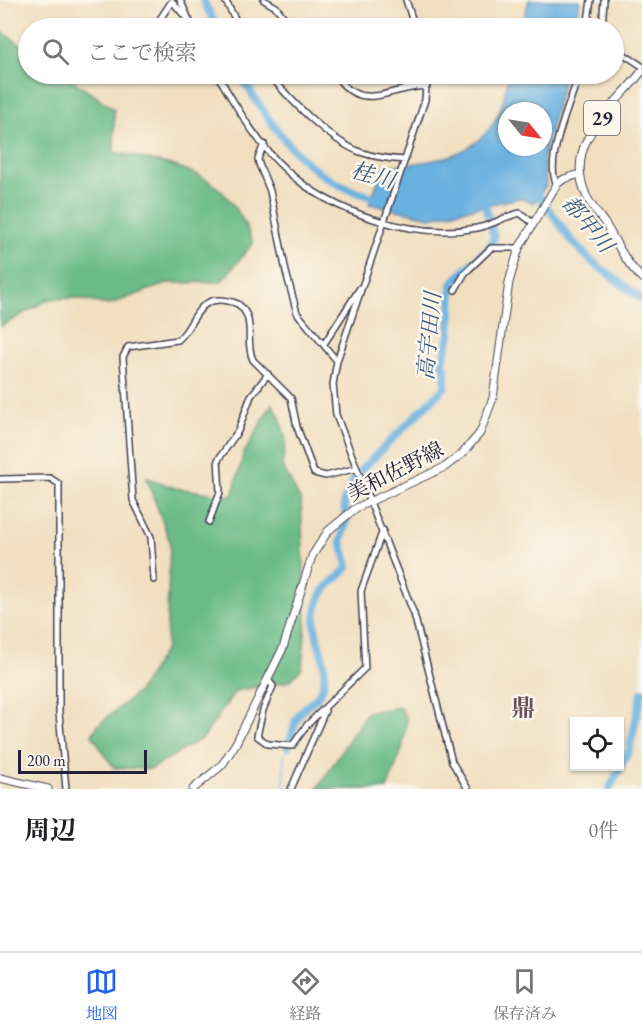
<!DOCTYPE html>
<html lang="ja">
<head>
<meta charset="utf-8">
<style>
  body { margin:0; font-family:"EB Garamond","Noto Serif JP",serif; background:#f2f2f2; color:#202124 }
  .controls { position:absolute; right:18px; bottom:18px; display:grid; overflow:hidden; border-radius:0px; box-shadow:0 2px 4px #0004 }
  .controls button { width:54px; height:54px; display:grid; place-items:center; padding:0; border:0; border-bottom:2px solid #e0e0e0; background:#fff; color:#202124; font:30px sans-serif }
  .compass { position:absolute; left:498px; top:102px; width:54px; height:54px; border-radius:50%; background:#fff; box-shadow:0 2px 4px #0004; rotate:120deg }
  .scale { position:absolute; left:18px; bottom:15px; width:129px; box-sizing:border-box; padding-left:6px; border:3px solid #22223b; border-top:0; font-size:16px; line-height:21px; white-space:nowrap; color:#22223b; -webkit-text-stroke:4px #fbf7ec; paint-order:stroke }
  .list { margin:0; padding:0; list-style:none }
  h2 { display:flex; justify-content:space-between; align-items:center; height:78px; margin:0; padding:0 24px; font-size:26px }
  h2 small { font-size:20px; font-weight:400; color:#757577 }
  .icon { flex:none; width:33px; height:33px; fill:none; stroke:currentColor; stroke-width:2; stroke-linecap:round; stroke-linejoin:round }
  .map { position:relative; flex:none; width:642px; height:789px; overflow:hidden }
  .search { position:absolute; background:#fff; box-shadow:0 2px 4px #0004; left:18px; right:18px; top:18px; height:66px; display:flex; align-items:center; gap:15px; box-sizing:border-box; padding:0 21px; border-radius:33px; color:#757577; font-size:22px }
  .sheet { height:162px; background:#fff }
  nav { display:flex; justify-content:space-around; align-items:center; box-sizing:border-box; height:84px; border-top:2px solid #e0e0e0; background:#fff; font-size:16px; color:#757577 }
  nav a { display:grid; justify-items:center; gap:3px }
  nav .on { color:#2563eb }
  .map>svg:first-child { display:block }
</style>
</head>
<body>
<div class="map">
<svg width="642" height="789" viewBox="0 0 642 789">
  <rect width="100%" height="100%" fill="#fbf7ec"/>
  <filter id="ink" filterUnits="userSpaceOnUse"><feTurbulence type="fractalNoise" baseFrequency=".0167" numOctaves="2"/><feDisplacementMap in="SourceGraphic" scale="12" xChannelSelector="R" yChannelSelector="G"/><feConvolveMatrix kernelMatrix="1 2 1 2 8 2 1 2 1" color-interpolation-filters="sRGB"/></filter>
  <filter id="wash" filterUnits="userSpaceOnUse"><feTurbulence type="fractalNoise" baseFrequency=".008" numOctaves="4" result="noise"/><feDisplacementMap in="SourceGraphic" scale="24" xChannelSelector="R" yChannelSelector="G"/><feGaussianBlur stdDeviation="1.35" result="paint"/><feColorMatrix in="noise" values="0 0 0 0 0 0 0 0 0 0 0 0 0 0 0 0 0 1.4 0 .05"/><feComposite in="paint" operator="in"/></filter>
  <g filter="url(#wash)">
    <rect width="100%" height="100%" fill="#f1dfc0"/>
    <path fill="#6abb87" stroke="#466e61" stroke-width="1.5" d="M0 30 28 50V74H63L114 109V152C183 168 225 168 253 243L221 282 168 283 108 305 75 298 49 299 0 327Z
      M272 404 280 417 286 441 282 466 301 501 306 622 302 668 290 681 235 691 204 737 151 769 114 768 92 735 98 725 139 691 166 648 170 542 146 477 175 488 232 496 244 453Z
      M400 707 407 720 402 749 387 789H317L367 712Z"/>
    <path fill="#69b1e0" stroke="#466a8e" stroke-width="1.5" fill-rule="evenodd" d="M529 0H580L576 28H521Z
      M509 74H565L543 157 546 185 534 203 520 198 430 217 369 204 384 166C427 163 476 160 498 115 504 103 506 86 509 74ZM507 111H543V147H507Z"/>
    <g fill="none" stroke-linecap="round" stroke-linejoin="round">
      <path stroke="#69b1e0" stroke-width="1.5" d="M642 62V61
        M284 789V757L288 747"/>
      <path stroke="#69b1e0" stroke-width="8" d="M203 0 217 28
        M239 74C275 130 308 185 379 198
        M533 187 571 240 591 261 642 299
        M362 469 445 387V368L442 364 450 335 452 283 490 246 494 237 483 198
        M288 747C293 736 293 722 300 713 308 703 320 699 323 685 331 650 303 634 321 596 327 582 341 578 348 566L341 541 346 522 344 501 355 478
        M609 789 629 751 642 692"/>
    </g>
  </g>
  <g filter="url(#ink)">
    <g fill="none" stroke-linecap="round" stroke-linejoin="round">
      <defs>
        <path id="minor" d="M180 0 193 28
          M225 0 240 28
          M264 0 276 7 292 28
          M406 0 415 28
          M154 28 172 1 192 25
          M587 28 591 0
          M602 28 604 0
          M614 48 642 66
          M217 74C236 106 258 145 286 170 332 213 415 240 477 228 493 225 505 216 520 213L533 223
          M269 74C289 99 329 140 360 152 374 157 390 159 405 160
          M335 74C361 115 389 87 427 86
          M427 74 425 100 337 361 333 384 336 415 414 614 452 762 468 789
          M264 144 258 159 259 164 270 191 286 272 297 313 337 361
          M557 184C543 163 572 99 579 74
          M455 290 465 273 491 248H519
          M324 344 360 288
          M0 479 50 478 59 484V713L66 789
          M209 522 220 492 218 460 238 431 251 396 268 374
          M154 580 151 537 133 500 123 357 128 347 178 340C197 324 196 288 238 304 257 319 244 341 253 360L291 398 297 427 314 473 326 476 357 468
          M268 680 273 686 263 710 257 736 268 744 292 746 307 725 365 668 361 591 383 530
          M291 789 325 711"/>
        <path id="major" d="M642 71C613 110 563 140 586 195 591 206 599 215 606 225 617 243 626 264 642 278
          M0 778 48 789
          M193 789 222 765 236 743 283 648 312 556 328 531 356 508 445 467 462 454 480 433 493 398 509 282 519 248 557 184 564 179 580 174"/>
      </defs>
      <use href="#minor" stroke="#413e4f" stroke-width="8"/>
      <use href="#major" stroke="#413e4f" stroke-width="9"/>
      <use href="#minor" stroke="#fff" stroke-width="5"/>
      <use href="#major" stroke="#fff" stroke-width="7"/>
    </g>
  </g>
  <g text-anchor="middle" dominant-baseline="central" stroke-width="5" stroke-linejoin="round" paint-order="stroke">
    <rect fill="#fbf7ec" stroke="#636270" stroke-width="1.5" x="584" y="101" width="36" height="34" rx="4.5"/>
    <g font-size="20" font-weight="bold" fill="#22223b">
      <text x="602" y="118">29</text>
    </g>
    <g font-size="21" fill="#22223b" stroke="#fbf7ec">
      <text transform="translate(395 471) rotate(-27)">美和佐野線</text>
    </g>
    <g font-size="22" font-style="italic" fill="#3e5b7d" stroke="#fbf7ec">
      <text transform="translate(373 175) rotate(16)">桂川</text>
      <text transform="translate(588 224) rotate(50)">都甲川</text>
      <text transform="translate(429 336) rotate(-85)">高宇田川</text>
    </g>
    <g font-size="24" font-weight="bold" fill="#6d515d" stroke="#fbf7ec">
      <text x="523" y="707">鼎</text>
    </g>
  </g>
</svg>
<div class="controls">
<button><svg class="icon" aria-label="locate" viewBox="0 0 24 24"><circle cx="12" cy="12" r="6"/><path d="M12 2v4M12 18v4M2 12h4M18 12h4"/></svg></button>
</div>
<svg class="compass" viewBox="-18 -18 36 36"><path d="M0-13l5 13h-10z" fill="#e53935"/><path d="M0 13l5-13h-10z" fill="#757577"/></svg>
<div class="scale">200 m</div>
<div class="search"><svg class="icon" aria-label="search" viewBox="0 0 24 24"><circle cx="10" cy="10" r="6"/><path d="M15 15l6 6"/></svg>ここで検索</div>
</div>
<section class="sheet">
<h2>周辺<small>0件</small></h2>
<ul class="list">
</ul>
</section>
<nav>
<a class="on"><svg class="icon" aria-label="map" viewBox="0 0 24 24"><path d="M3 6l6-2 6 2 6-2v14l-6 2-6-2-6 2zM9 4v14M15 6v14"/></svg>地図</a>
<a><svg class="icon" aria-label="directions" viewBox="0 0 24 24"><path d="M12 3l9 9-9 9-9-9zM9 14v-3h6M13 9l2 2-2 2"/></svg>経路</a>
<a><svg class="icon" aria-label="saved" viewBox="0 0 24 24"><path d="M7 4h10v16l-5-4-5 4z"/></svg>保存済み</a>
</nav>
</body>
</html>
